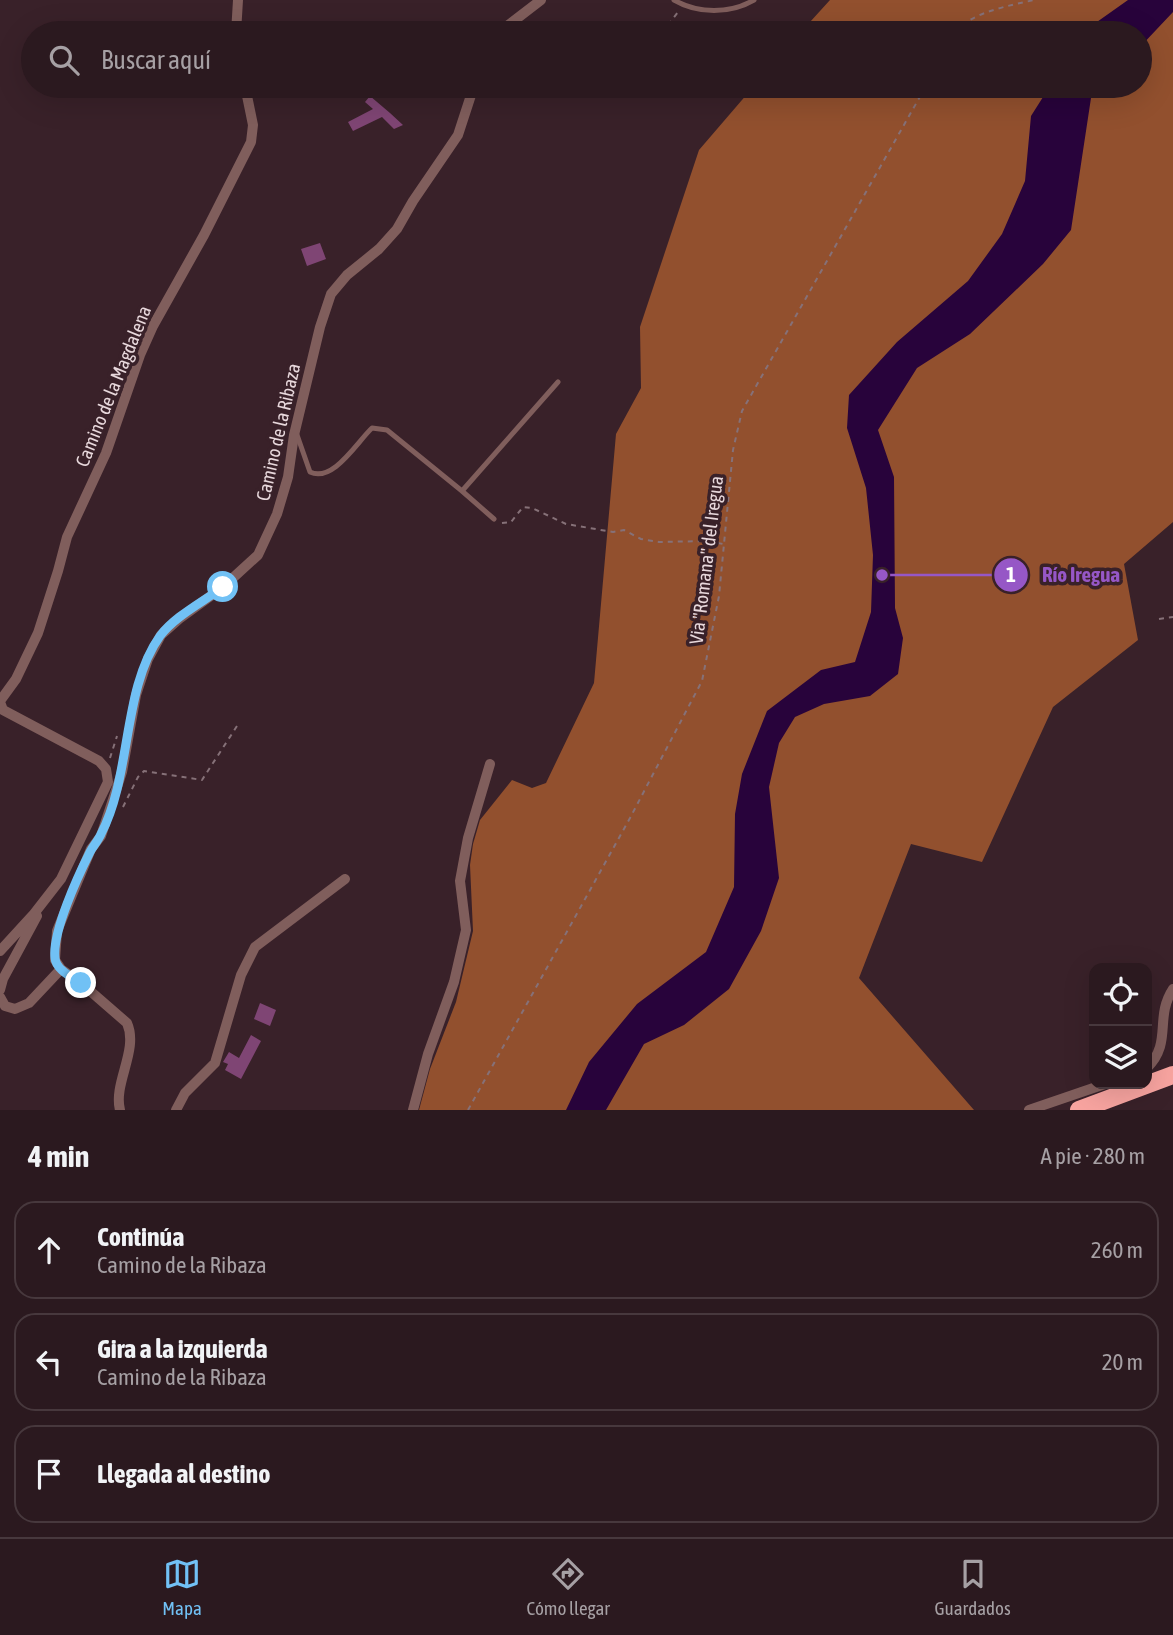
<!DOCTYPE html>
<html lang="es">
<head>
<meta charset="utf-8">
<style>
  body { margin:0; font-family:"Asap Condensed",sans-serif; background:#37262c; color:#f1f3f6 }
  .controls { position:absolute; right:21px; bottom:21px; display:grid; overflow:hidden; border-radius:14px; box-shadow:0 7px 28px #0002 }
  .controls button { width:63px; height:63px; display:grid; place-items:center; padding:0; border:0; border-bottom:2px solid #47383d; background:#2b191f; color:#f1f3f6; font:35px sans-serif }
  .stop { position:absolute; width:21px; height:21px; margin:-16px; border:5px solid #71c1f5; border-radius:50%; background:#fff }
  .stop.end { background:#71c1f5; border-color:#fff; box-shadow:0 2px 7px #0008 }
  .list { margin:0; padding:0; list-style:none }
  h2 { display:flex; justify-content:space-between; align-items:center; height:91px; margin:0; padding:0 28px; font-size:30px }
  h2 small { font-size:23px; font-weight:400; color:#a6a0a4 }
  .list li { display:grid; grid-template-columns:46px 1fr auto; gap:21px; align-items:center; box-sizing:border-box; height:98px; margin:0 14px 14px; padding:0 14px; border:2px solid #47383d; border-radius:21px }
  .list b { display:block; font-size:26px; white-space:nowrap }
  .list p { margin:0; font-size:23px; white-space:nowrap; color:#a6a0a4 }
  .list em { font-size:23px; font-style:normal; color:#a6a0a4 }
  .icon { flex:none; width:38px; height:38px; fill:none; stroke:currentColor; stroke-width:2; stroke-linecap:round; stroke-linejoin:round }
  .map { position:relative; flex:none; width:1173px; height:1110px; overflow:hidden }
  .search { position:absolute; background:#2b191f; box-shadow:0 7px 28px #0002; left:21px; right:21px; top:21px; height:77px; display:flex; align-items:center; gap:18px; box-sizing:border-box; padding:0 24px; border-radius:38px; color:#a6a0a4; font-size:26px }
  .sheet { height:427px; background:#2b191f }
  nav { display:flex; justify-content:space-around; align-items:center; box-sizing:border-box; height:98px; border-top:2px solid #47383d; background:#2b191f; font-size:19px; color:#a6a0a4 }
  nav a { display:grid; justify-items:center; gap:4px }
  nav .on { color:#71c1f5 }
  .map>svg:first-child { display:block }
</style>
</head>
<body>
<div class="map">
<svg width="1173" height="1110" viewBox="0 0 1173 1110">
  <rect width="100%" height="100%" fill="#392129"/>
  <path fill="#92502e" d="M830 0H1173V522L1124 564 1138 640 1053 707 982 862 911 844 859 978 974 1110H419L430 1069 456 1002 473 931 470 865 473 844 480 820 512 780 532 788 546 783 594 683 616 434 641 388 640 327 699 150 754 86H1140V33H800Z"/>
  <path fill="#28033b" d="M1128 0H1173V12L1140 47V33H1085L1087 29Z
    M1050 86H1103L1091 98 1071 230 1043 264 970 334 917 368 878 430 894 477 895 608 903 638 898 674 870 696 824 704 795 717 779 743 769 787 779 878 761 931 729 989 684 1025 644 1044 606 1110H566L589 1062 637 1004 706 952 734 887 735 814 742 774 767 711 821 670 855 662 871 612 873 555 866 488 847 428 849 395 897 342 968 281 1002 234 1025 181 1031 116Z"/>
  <path fill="#7f4574" d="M370 96 390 113 403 125 394 129 382 117 353 131 348 122 373 109 365 102Z
    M320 243 326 259 307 266 301 249Z
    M260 1003 276 1010 270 1026 254 1019Z
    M251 1035 261 1041 241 1079 225 1070 228 1064 223 1062 229 1052 239 1058Z"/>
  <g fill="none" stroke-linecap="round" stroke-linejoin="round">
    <path stroke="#867178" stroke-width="2" stroke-dasharray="5 5" stroke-linecap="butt" d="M662 33 678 12
      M956 33C967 13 1012 5 1034 0
      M617 93 622 86
      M502 523 511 522 523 507 532 508 566 524 613 532 624 530 641 539 659 542 708 541 723 544
      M1159 619 1173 617
      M110 758 117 736
      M123 807 138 777 144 771 202 780 237 726
      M468 1110 630 818 702 681 719 596 733 450 742 411 926 86"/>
    <path stroke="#805e5c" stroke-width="5" d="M674 0C698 14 730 14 754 0
      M296 432 310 472C333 483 357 442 372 428L387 430 462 491 558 382
      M462 491 494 519"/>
    <path stroke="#805e5c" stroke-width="10" d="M236 33 238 0
      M498 33 541 0
      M0 701 16 679 38 633 58 571 67 537 106 453 140 355 153 326 204 235 251 142 253 125 245 86
      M0 702 3 710 99 761 106 769 108 782 61 879 33 915 0 951
      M0 990 3 979 37 916
      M0 997 5 1006 15 1009 29 1003 61 969
      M1147 1068C1173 1042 1154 1018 1173 989
      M120 1110C113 1083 139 1050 127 1023L81 983 61 969 55 960 57 931 91 849 101 836 122 772 136 695 148 659 161 635 179 619 223 587 258 555 277 514 288 477 294 435 320 327 331 294 347 275 379 249 397 229 413 201 458 135 474 86
      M176 1110 185 1093 215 1063 241 975 255 947 345 879
      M413 1110 428 1054 454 982 466 930 460 881 468 838 490 764
      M1029 1110 1105 1084"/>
    <path stroke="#f8a4a0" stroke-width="18" d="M1079 1110 1173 1075"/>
  </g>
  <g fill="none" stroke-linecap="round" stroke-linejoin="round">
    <path stroke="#71c1f5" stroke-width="9" d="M81 983C72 977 56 970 55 958 52 932 78 876 90 852 93 846 98 841 101 834 132 775 122 689 160 636 175 616 203 602 223 587"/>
  </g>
  <g text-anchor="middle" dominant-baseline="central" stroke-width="7" stroke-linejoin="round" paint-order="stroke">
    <g font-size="19" fill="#e8d8dc" stroke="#392129">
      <text transform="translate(113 386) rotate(-68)">Camino de la Magdalena</text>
      <text transform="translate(278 432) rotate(-77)">Camino de la Ribaza</text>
      <text transform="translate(706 560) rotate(-83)">Via "Romana" del Iregua</text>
    </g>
  </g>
  <path fill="none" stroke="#9657c6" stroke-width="2.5" d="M882 575L1011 575"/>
  <g fill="#9657c6" stroke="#392129" stroke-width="2.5">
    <circle cx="882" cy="575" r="7"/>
    <circle cx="1011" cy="575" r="18"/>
  </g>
  <g font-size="21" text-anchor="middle" font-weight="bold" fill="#fff">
    <text x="1011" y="582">1</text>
  </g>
  <g font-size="21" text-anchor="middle" font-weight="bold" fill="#9657c6" stroke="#392129" stroke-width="7" stroke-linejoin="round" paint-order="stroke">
    <text x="1081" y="582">Río Iregua</text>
  </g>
</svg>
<div class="controls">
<button><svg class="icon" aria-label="locate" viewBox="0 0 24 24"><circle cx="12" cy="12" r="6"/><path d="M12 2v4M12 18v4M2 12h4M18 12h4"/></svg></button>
<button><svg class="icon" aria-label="layers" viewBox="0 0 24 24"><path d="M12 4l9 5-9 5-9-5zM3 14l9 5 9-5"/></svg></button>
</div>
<div class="stop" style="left:223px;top:587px"></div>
<div class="stop end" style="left:81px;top:983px"></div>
<div class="search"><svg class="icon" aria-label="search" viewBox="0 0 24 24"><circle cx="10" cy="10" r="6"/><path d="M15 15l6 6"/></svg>Buscar aquí</div>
</div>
<section class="sheet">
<h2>4 min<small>A pie · 280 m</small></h2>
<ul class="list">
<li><svg class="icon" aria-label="ahead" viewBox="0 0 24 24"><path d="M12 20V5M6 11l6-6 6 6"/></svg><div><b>Continúa</b><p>Camino de la Ribaza</p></div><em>260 m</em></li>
<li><svg class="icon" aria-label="left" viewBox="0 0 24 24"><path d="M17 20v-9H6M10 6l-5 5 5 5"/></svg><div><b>Gira a la izquierda</b><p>Camino de la Ribaza</p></div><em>20 m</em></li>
<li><svg class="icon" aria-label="arrive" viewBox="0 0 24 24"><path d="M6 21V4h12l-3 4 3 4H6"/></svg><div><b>Llegada al destino</b></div></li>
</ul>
</section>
<nav>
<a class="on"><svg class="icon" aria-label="map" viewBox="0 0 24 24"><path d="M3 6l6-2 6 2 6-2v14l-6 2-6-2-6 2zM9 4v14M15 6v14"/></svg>Mapa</a>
<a><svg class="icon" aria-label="directions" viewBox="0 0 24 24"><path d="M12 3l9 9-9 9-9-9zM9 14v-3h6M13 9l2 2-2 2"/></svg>Cómo llegar</a>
<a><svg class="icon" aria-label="saved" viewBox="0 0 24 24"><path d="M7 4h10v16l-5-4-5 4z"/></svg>Guardados</a>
</nav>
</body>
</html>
